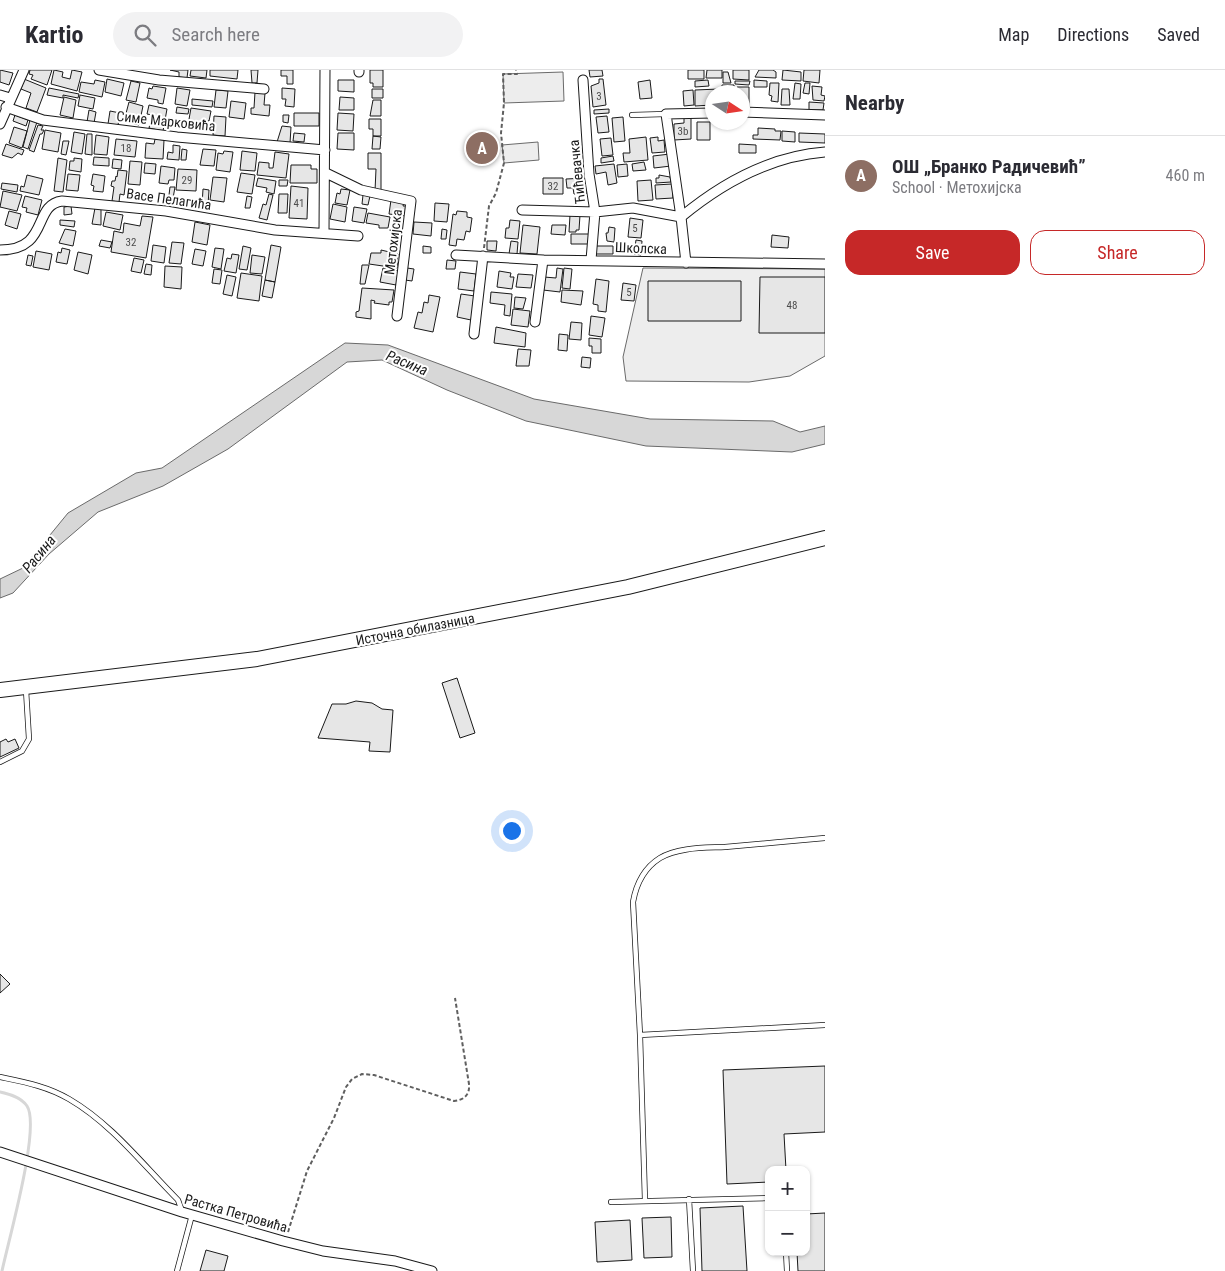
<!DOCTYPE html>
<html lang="en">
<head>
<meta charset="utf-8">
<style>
  body { margin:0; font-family:"Roboto Condensed",sans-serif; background:#f2f2f3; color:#2b2b33 }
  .controls { position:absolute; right:15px; bottom:15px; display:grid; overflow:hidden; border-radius:10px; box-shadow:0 1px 4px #0004 }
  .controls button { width:45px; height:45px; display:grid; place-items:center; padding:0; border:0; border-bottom:1px solid #e1e1e2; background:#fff; color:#2b2b33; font:25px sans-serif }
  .compass { position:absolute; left:705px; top:15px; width:45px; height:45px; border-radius:50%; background:#fff; box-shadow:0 1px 4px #0004; rotate:102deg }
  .you { position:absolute; left:511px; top:760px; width:18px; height:18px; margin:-12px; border:4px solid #fff; border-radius:50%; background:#1a73e8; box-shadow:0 0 0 8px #1a73e833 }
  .badge { display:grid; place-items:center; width:32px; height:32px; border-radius:50%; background:#c62828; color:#fff; font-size:16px; font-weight:700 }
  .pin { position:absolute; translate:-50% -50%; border:2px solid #fff; box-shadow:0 1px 5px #0006 }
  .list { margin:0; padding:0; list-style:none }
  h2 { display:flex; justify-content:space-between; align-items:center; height:65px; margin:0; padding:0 20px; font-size:21px }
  h2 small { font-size:16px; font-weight:400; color:#7c7c81 }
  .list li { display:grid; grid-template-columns:32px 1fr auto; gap:15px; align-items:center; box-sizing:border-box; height:80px; padding:0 20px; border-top:1px solid #e1e1e2 }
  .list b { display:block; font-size:19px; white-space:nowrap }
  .list p { margin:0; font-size:16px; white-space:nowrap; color:#7c7c81 }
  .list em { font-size:16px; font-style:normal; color:#7c7c81 }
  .actions { display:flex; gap:10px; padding:15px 20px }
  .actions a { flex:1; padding:11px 0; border:1px solid #c62828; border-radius:15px; text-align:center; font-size:18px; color:#c62828 }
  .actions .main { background:#c62828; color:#fff }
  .icon { flex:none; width:28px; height:28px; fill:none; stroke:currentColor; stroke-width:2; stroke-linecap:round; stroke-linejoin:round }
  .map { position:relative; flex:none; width:825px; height:1201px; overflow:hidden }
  header { display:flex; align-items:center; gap:30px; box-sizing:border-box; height:70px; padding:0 25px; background:#fff; border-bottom:1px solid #e1e1e2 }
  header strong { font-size:24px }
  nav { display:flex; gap:28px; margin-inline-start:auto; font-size:18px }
  .search { width:350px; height:45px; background:#f2f2f3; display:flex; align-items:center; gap:12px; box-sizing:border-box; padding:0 18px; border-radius:28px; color:#7c7c81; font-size:19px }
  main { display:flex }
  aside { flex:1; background:#fff }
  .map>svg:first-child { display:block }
</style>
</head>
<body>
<header>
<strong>Kartio</strong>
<div class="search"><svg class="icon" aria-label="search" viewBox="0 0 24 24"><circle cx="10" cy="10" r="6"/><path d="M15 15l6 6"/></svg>Search here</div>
<nav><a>Map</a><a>Directions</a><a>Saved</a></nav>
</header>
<main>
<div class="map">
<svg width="825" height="1201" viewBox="0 0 825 1201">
  <rect width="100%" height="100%" fill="#fff"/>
  <path fill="#ededed" stroke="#6a6a6a" d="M563 2 564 31 504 33 503 4Z
    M538 72 539 90 504 93 502 75Z
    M643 198 825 199V286L790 306 749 312 626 311 623 287Z"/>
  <path fill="#d7d7d7" stroke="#6a6a6a" d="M345 273 388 275 534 329 650 349 773 351 800 362 825 356V374L792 382 646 376 526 351 447 320 382 290 347 292 228 379 163 416 98 442 49 484 13 523 0 528V509L23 498 68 443 136 403 162 398Z"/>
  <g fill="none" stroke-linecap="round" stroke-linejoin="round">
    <path stroke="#d7d7d7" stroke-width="3" d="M0 1022C9 1024 21 1027 27 1036 41 1057 8 1172 2 1201"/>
  </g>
  <path fill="#e6e6e6" stroke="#1a1a1a" d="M0 0 13 3 9 15 0 12Z
    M30 0H52L47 15 31 9 33 5 29 4Z
    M54 0 63 2 62 7 70 9 72 0 82 2 77 21 51 14Z
    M170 0H188L187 8 179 7V2Z
    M191 0H207L206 8 190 6Z
    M210 0H238L237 9 210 6Z
    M251 0H258L257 13H252Z
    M281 0H293V14H287V6H281Z
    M370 0H383V17H373V13H370Z
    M589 0H602L603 6 590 7Z
    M688 0H704V9H688Z
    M707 0H722V8H706Z
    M733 0H749V10L733 9Z
    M759 0H773L776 2V8L755 7Z
    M783 0 801 2V11L782 10Z
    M804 0H820L819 13 803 11Z
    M723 2H728L731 13H723Z
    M24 9 46 18 37 42 26 38 31 23 21 19Z
    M107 9 124 13 121 26 105 22Z
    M599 9H603L606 35 593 37 591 16 599 13Z
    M95 10 105 12 102 27 79 22 81 12 94 14Z
    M338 10H354V22L338 21Z
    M650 10 652 28 640 29 638 12Z
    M708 10 709 16 695 17V11Z
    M754 10 767 11V17H754Z
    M131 11 140 13 136 32 126 30Z
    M735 11H750L749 15 735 14Z
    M770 13H779L778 32 771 31 772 26 769 25Z
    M795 13 801 14 800 29H793Z
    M805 13H810L809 24 803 23Z
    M722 15H734V22H722Z
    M153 16 166 18 163 34 158 33V30L147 28 149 18 152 19Z
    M812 16 822 17 821 25 825 26 824 31 813 30Z
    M737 17H749V38H742V22H737Z
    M49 18 79 24 78 28 63 25V28L47 25Z
    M177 18 190 20 187 36 175 34Z
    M282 18 295 19 294 37 285 36 286 29H282Z
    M372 19H383V28H372Z
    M719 19V22H712V35L695 36V20Z
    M782 19H789L790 35H781Z
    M216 20 228 21 226 38 214 37Z
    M693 20 694 35 684 36 683 21Z
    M255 22 265 23 264 35H270L269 46 251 44V38H254Z
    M80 25 95 28 93 39 78 36Z
    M64 27 76 30 73 48 60 45Z
    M340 27 354 28V40H339Z
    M192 29 213 31 212 37 192 35Z
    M373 30H381V46H370Z
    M231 31 246 33 244 49 229 47Z
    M129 32 143 36 139 55 124 51Z
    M809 32 824 33 823 40H809Z
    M149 35 167 39 163 61 149 58 152 45 147 44Z
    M177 37 189 39 188 44 176 43Z
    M191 38 211 41 209 51 206 50 205 57 188 55Z
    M609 39V43L594 44V40Z
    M89 40 96 42 94 53 87 52Z
    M110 41 120 43 118 55 108 54Z
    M294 43H319V56H294Z
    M338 43 354 44 353 61 337 60Z
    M15 45 28 50 26 56 13 51Z
    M283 45H289L288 53 283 52Z
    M214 46 226 47 225 66 213 65Z
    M607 46 609 62 598 63 596 47Z
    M623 47 625 71 614 72 612 48Z
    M684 47H691V69L674 70V54L684 53Z
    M369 49H381V66H373V59H369Z
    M30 50 37 52 28 79 23 77Z
    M697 52H710V70H697Z
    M38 55 43 56 41 60H44L42 64H40L34 82 29 80Z
    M282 56 291 57 290 73 277 72Z
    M14 57 27 61 22 78 9 73Z
    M758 58 775 59V61H781L780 70 753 69V65H758Z
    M45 60 61 63 58 82 42 79Z
    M782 61 795 62V72L782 71Z
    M74 62 85 64 82 84 71 82Z
    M294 63 305 64 304 72 293 71Z
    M338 63H354V80L337 79Z
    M799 63 825 64V73L799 72Z
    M87 64H92V85L85 84Z
    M96 65 109 67 107 85 94 84Z
    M373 66 381 67 380 79H372Z
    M646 67 648 90 624 92 623 83H630L629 69Z
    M658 67V71L664 70 665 82 652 83 650 68Z
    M611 68 613 85 602 86 600 69Z
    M116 69 137 71 135 87 114 85Z
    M155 69 164 70 163 89 145 88 146 73 154 74Z
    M63 71H69L66 85 61 84Z
    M6 74 24 80 22 85 18 83 12 88 2 85Z
    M739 74 756 75V83H739Z
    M173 75 180 76 179 90 167 89 168 82 173 83Z
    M182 79 187 80 186 90H181Z
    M203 79 216 80 214 96 200 95Z
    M224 81 233 82 230 102 216 100 218 83 223 84Z
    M242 81 257 83 255 101 240 100Z
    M275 82 289 84 286 108 257 105 259 92 269 93V98H273Z
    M368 83H381V121H375L376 99H368Z
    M670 84 671 96 654 98 653 86Z
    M613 86 614 91 601 93V88Z
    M94 87 109 88V96L93 95Z
    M58 88 67 90 63 122 54 121Z
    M74 88 82 89 81 102 69 100 70 91H74Z
    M113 89 122 90 121 99 112 98Z
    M130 91 142 92 140 115 128 114Z
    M644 92 646 100 633 101 632 94Z
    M145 93 156 94 155 104 144 103Z
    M614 94 617 113 608 115 606 102 596 104 595 96Z
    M627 94 628 106 618 107 617 95Z
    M291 95H311V99H317V113H290Z
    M161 96 175 98 174 110H169L168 114 159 113Z
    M178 99 197 100 196 121 176 120Z
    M118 100 127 101 124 125 120 124 119 132 112 131 114 117 111 116 112 111H115L116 106 117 107Z
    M241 103 255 105 252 124 237 122Z
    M68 104 80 105 78 121 66 120Z
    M93 104 105 106 103 122 93 121 94 116 91 115Z
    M27 105 43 109 39 125 20 121 21 116 24 117Z
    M659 105 670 107 671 112 656 113V108H659Z
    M213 107 227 108 224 132 210 130Z
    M258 108 276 111 274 124 266 122 267 118 256 116Z
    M543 108H563V124H543Z
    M586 108 587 123 574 124 573 118H567L566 109Z
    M279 110H288L287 116H279Z
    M651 110 653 130 638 131 637 111Z
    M2 113 18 115 17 122 1 119Z
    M672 114 673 128 656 129 655 115Z
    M291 116 308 118 307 149 289 148Z
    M170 117H175L172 134 168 133Z
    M203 119 209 120 208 135H202Z
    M341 119 350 120 347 135 335 133 337 123 340 124Z
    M3 121 22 125 17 141 0 137Z
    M269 124 273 125 267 150 259 148 263 134 266 135Z
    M279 124H288L287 143H278Z
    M363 125 370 126 368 135 362 134Z
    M25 126 42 130 38 145 26 142 27 138 22 137Z
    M247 126 252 127 250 138H245Z
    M391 130 404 132 403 136H407L406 146 389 144Z
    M435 133 449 134 447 152 434 151Z
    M333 134 347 137 345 152 330 149Z
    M71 136 72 144 64 145V137Z
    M354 137 367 139 364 153 352 151Z
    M95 138 101 139V155L92 154Z
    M9 141 21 144 17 159 5 155Z
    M457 141 467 142V147L472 148 470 162 466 161 464 170 457 169 456 176 449 175 453 144 456 145Z
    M106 142 123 145 120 160 103 156Z
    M368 143 390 147 388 158H379V155L366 153Z
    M570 145H580L579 160H576V162H569Z
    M142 146 153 147 146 188 111 182 114 161 123 163 124 153 140 156Z
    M630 148 643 150 641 168 628 167Z
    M60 150 75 151 74 157 60 155Z
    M510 150 520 151 518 169 505 168 506 158H509Z
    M195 152 210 155 207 175 192 172Z
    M414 152 432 153 431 166 413 164Z
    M523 155 540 157 537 184 520 183Z
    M552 155H566L565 165 551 164Z
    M609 157 615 158 614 172 607 171 606 163H608Z
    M65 159 76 161 73 176 59 173Z
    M442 159 447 160 446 169H441Z
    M571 164H589L588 174H571Z
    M772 165 789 167 788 178 771 177Z
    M101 170 112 172 110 178 99 176Z
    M636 170 642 171 641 185 634 184Z
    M487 171H497L496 181 487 180Z
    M511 171 518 172 517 184H509Z
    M172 172 184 173 181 194 169 193Z
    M153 175 166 177 164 193 151 191Z
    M271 175 281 177 275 212 265 210Z
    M243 176 251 178 247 200 239 199Z
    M423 176 431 177V183H423Z
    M595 176H613V184H595Z
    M62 178 70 180 67 194 56 192 58 182 61 183Z
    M215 178 224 179 221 199 212 197Z
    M195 179 206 181 203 196 192 194Z
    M381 180 398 184 397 198 369 194 371 183H381Z
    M36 181 52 184 49 200 33 197Z
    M78 182 92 185 88 204 74 200Z
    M232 184 239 185 236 203 224 201 227 188 231 189Z
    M28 185 33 186 31 196 26 195Z
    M252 185 265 187 262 204 250 203Z
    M134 188 144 190 141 203 131 201Z
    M447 190 456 191 455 199H446Z
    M146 194 152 195 151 205 144 204Z
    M362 195H369L365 214H360Z
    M165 196 182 197 181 219 164 217Z
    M383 198 399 201 396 215 380 212Z
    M407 198 414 199 412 211 405 210Z
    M557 198 563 199 560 222 543 220 544 207 556 208Z
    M564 198 572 199 570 219 562 218Z
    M214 199 222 200 220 214 212 213Z
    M499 201 511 203 510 207H514L512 219 497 217Z
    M460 202 476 204 474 221 458 219Z
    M241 203 262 206 259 231 237 228Z
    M518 204 533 205 531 218 516 217Z
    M227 205 236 207 232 226 223 224Z
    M760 207H825V263H759Z
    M596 209 609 211 606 242 598 241V235L593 234Z
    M265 210 275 212 272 228 262 226Z
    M648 211H741V251H648Z
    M623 213 636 215 634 231 621 230Z
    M362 218 394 220 392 232H389V235L374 233 375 231 371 230V249L356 247V242L359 241Z
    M562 220 583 221 581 235 561 232Z
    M491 222 512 224 510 246 504 245 505 235 490 233Z
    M461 224 475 226 471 250 457 247Z
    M429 225 440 227 433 262 414 258 418 242 422 243 424 232 428 233Z
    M515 227 526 228 523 239 514 238Z
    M513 239 530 241 528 257 511 255Z
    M591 246 605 248 602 267 589 265Z
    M571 252 582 253 581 270 569 269Z
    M496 257 526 263 525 277 494 273Z
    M559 264 568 265 567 281 558 280Z
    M589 268 601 269V283H592V276H589Z
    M518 279 531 280 529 296H516Z
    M582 287 591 288 590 298 581 297Z
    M457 608 475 663 460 668 442 613Z
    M356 631 372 633 382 639 393 640 390 682 369 681 370 672 318 668 332 634H346Z
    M6 669 8 672 15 669 19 678 0 687V672Z
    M0 904 10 914 0 923Z
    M825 996V1062L784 1064 786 1100H769V1112L727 1114 723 1000Z
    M743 1136 747 1201H702L700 1138Z
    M825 1143V1201H798L797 1182H806V1144Z
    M671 1147 672 1187 644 1188 642 1148Z
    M630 1150 632 1190 597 1192 595 1152Z
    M206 1180 228 1186 224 1201H200Z"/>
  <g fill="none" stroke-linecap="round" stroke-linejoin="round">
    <defs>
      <path id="lane" d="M632 45 666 44
        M0 692 22 681 29 669 26 620
        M640 965 633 832C636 815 644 798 660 788 678 777 705 778 725 777 758 774 792 771 825 768
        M0 1007C24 1012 47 1016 69 1029 112 1054 143 1095 178 1130L182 1141
        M689 1129 693 1201
        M645 1131 640 965 825 955
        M611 1132 769 1128
        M786 1182 787 1201
        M177 1201 192 1145"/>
      <path id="street" d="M99 0 159 10 264 19
        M359 2V0
        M583 10 589 104 595 142 591 190
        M0 25 10 28
        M6 37 43 50 177 67 325 80
        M742 42 825 45
        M0 54 24 0
        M326 103 361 120 411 131 397 246
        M522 140 595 142 633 138 681 147 666 44 712 43
        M324 163 325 0
        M0 180C50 180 32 135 62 131L166 141 275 160 358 166
        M456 185 543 190 825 194
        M686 193 681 147C722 113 772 86 825 82
        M535 252 543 190
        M474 264 483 186
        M0 1082 182 1142 283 1171 323 1181 395 1191 432 1201"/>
      <path id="primary" d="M0 620 257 589 628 517 825 468"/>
    </defs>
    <use href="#lane" stroke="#1a1a1a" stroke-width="6"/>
    <use href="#street" stroke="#1a1a1a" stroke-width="11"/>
    <use href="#primary" stroke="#1a1a1a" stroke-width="16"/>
    <path stroke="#5f5f5f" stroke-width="2" stroke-dasharray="4 2.5" stroke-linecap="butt" d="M484 178 489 136 496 123 504 93 501 63 504 33 503 4H517L516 0
      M288 1162 307 1101 334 1048 346 1017 352 1009 362 1004 374 1005 454 1031C464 1030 470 1025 469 1014L455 928"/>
    <use href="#lane" stroke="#fff" stroke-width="4.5"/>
    <use href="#street" stroke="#fff" stroke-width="9"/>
    <use href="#primary" stroke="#fff" stroke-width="14"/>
  </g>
  <g text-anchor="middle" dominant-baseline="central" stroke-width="4" stroke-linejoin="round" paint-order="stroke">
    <g font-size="11" fill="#4d4d4d">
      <text x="599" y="26">3</text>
      <text x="683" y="61">3b</text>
      <text x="126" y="78">18</text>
      <text x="187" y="110">29</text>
      <text x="553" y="116">32</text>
      <text x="299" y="133">41</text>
      <text x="635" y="158">5</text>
      <text x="131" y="172">32</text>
      <text x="629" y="222">5</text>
      <text x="792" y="235">48</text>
    </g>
    <g font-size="14" fill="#1a1a1a" stroke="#fff">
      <text transform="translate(166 51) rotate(6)">Симе Марковића</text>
      <text transform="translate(577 102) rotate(-96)">Ћићевачка</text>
      <text transform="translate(169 129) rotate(8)">Васе Пелагића</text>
      <text transform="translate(393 172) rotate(-83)">Метохијска</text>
      <text transform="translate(641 178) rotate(2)">Школска</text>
      <text transform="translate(415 559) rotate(-11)">Источна обилазница</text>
      <text transform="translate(236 1143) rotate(16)">Растка Петровића</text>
    </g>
    <g font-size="15" font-style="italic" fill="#1a1a1a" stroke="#fff">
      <text transform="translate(407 293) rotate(22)">Расина</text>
      <text transform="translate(39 484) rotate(-51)">Расина</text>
    </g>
  </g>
</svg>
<div class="controls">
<button>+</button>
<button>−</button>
</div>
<svg class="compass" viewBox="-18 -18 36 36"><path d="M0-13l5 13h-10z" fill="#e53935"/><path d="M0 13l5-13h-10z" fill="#7c7c81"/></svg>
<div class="you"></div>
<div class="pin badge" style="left:482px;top:78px;background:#8d6e63">A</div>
</div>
<aside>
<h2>Nearby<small></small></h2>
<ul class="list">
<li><span class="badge" style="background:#8d6e63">A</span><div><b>ОШ „Бранко Радичевић”</b><p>School · Метохијска</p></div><em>460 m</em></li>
</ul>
<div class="actions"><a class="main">Save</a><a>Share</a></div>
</aside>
</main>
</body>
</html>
